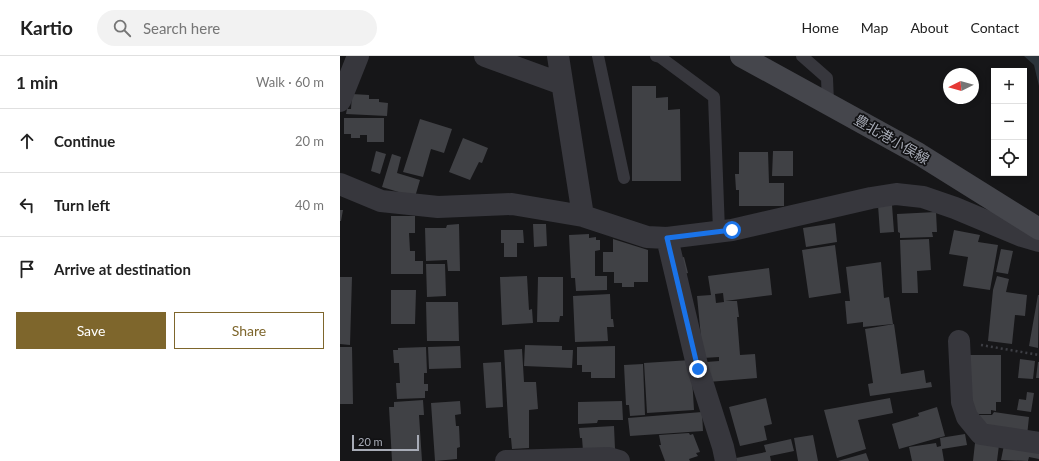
<!DOCTYPE html>
<html lang="en">
<head>
<meta charset="utf-8">
<style>
  body { margin:0; font-family:Lato,"Noto Sans JP",sans-serif; background:#f2f2f2; color:#222 }
  .controls { position:absolute; right:12px; top:12px; display:grid; overflow:hidden; border-radius:0px; box-shadow:0 2px 6px #0003 }
  .controls button { width:36px; height:36px; display:grid; place-items:center; padding:0; border:0; border-bottom:1px solid #e0e0e0; background:#fff; color:#222; font:20px sans-serif }
  .compass { position:absolute; left:603px; top:12px; width:36px; height:36px; border-radius:50%; background:#fff; box-shadow:0 2px 6px #0003; rotate:265deg }
  .scale { position:absolute; left:12px; bottom:10px; width:67px; box-sizing:border-box; padding-left:4px; border:2px solid #a8acb7; border-top:0; font-size:11px; line-height:14px; white-space:nowrap; color:#a8acb7; -webkit-text-stroke:3px #111113; paint-order:stroke }
  .stop { position:absolute; width:12px; height:12px; margin:-9px; border:3px solid #1a73e8; border-radius:50%; background:#fff }
  .stop.end { background:#1a73e8; border-color:#fff; box-shadow:0 1px 4px #0008 }
  .list { margin:0; padding:0; list-style:none }
  h2 { display:flex; justify-content:space-between; align-items:center; height:52px; margin:0; padding:0 16px; font-size:17px }
  h2 small { font-size:13px; font-weight:400; color:#767676 }
  .list li { display:grid; grid-template-columns:26px 1fr auto; gap:12px; align-items:center; box-sizing:border-box; height:64px; padding:0 16px; border-top:1px solid #e0e0e0 }
  .list b { display:block; font-size:15px; white-space:nowrap }
  .list em { font-size:13px; font-style:normal; color:#767676 }
  .actions { display:flex; gap:8px; padding:12px 16px }
  .actions a { flex:1; padding:9px 0; border:1px solid #7e662c; border-radius:0px; text-align:center; font-size:14px; color:#7e662c }
  .actions .main { background:#7e662c; color:#fff }
  .icon { flex:none; width:22px; height:22px; fill:none; stroke:currentColor; stroke-width:2; stroke-linecap:round; stroke-linejoin:round }
  .map { position:relative; flex:none; width:699px; height:405px; overflow:hidden }
  header { display:flex; align-items:center; gap:24px; box-sizing:border-box; height:56px; padding:0 20px; background:#fff; border-bottom:1px solid #e0e0e0 }
  header strong { font-size:19px }
  nav { display:flex; gap:22px; margin-inline-start:auto; font-size:14px }
  .search { width:280px; height:36px; background:#f2f2f2; display:flex; align-items:center; gap:10px; box-sizing:border-box; padding:0 14px; border-radius:22px; color:#767676; font-size:15px }
  main { display:flex }
  aside { flex:1; background:#fff }
  .map>svg:first-child { display:block }
</style>
</head>
<body>
<header>
<strong>Kartio</strong>
<div class="search"><svg class="icon" aria-label="search" viewBox="0 0 24 24"><circle cx="10" cy="10" r="6"/><path d="M15 15l6 6"/></svg>Search here</div>
<nav><a>Home</a><a>Map</a><a>About</a><a>Contact</a></nav>
</header>
<main>
<aside>
<h2>1 min<small>Walk · 60 m</small></h2>
<ul class="list">
<li><svg class="icon" aria-label="ahead" viewBox="0 0 24 24"><path d="M12 20V5M6 11l6-6 6 6"/></svg><div><b>Continue</b></div><em>20 m</em></li>
<li><svg class="icon" aria-label="left" viewBox="0 0 24 24"><path d="M17 20v-9H6M10 6l-5 5 5 5"/></svg><div><b>Turn left</b></div><em>40 m</em></li>
<li><svg class="icon" aria-label="arrive" viewBox="0 0 24 24"><path d="M6 21V4h12l-3 4 3 4H6"/></svg><div><b>Arrive at destination</b></div></li>
</ul>
<div class="actions"><a class="main">Save</a><a>Share</a></div>
</aside>
<div class="map">
<svg width="699" height="405" viewBox="0 0 699 405">
  <rect width="100%" height="100%" fill="#161618"/>
  <path fill="#2c343b" d="M684 0H699V30L694 9Z"/>
  <path fill="#404145" fill-rule="evenodd" d="M292 30H316V42L328 41V54L340 53 341 125H292Z
    M12 38 29 39V43H39V46L48 47 47 60 6 58 7 53H11Z
    M4 62H44V86H27V79H20V82H11V78H4Z
    M80 63 112 73 104 97 91 93 83 121 63 116Z
    M123 82 148 92 142 107 139 106 130 124 109 116Z
    M36 95 46 98 40 118 31 115Z
    M433 95H453V120H432Z
    M399 96H428L429 127H444V150H399V134H396L395 118H399Z
    M52 98 61 101 57 117 80 124 75 141 42 131Z
    M538 149H552L554 176 540 177Z
    M0 154H3L1 165H0Z
    M596 156 597 176H592L593 181 560 182V177L558 176 557 158Z
    M51 160H75V177H69L70 195H75V205H83V218H51Z
    M495 167 497 186 466 191 463 172Z
    M119 168 120 215H108L107 204 86 205 85 172H106L107 169Z
    M193 168H206L207 190 194 191Z
    M161 174H183L184 187H177V201H164V187H161Z
    M614 174 640 179 638 186 658 189 650 234 623 230 628 201 609 198Z
    M249 178V182L256 181V184H260V194L255 195V220H267V234L236 235 235 222H231L229 179Z
    M273 183 308 194V226H294V231H282V227H274V216H263V196H273Z
    M589 183 591 214 577 215 578 237H562L560 184Z
    M495 189 501 237 469 242 462 194Z
    M661 193 673 195 668 218 656 216Z
    M344 201 348 217 341 219 336 203Z
    M541 206 544 242 549 241 553 268 523 271V266L507 268 505 245H510L506 211Z
    M86 208H105L106 240 87 241Z
    M429 212 432 239 385 245H397L399 261H397L400 299 415 298 417 322 368 326 366 306 379 305V301L363 302 357 240 371 239 368 220ZM383 237 384 246 376 247 375 238Z
    M187 220 189 254 192 253 193 267 162 269 160 221Z
    M657 220 669 223 666 236 687 239 685 260 675 259 672 288 648 285 653 234Z
    M0 221H12L10 289 0 288Z
    M198 221H223V260H220L219 266H197Z
    M51 234H76L75 268H51Z
    M270 238 271 263H273L274 271H267L268 285 235 286 233 240Z
    M698 239H699L698 292 689 290Z
    M86 246H118L119 285H87Z
    M554 268 561 318 584 314 586 327 591 326 592 331 530 340 528 328 533 327 525 273Z
    M185 289 222 290V294H233L232 312 184 310Z
    M120 290 121 312 89 313 88 291Z
    M275 290V322H251V316H242V309H237V291Z
    M0 291H12L13 348H0Z
    M86 291 87 317H84V328H88V335H85V342L57 343 56 327H60L59 307H54L53 294H58V292Z
    M182 293 184 326H196L198 353 189 354V392L172 393 171 382H169L164 294Z
    M627 299H661V346H656V355L651 354V358H632Z
    M680 303 695 305 693 323 678 322Z
    M351 304 354 354 307 357 304 307Z
    M161 306 163 351 146 352 143 307Z
    M698 306H699V322H696Z
    M303 308 305 359 290 360 289 349H286L284 309Z
    M687 336 694 337 691 356 677 354 679 343 686 344Z
    M426 342 432 368 424 370 427 384 400 390 389 351Z
    M550 342 553 357 518 364 526 393 497 402 484 354Z
    M83 344 84 359H79L82 405H52L49 351H54V346Z
    M120 345 121 358 115 359 116 370H119L120 391 117 392V403L95 405 91 347Z
    M282 345 283 364H258L257 367 238 368V346Z
    M597 351 605 380 559 393 552 368 579 360 578 357Z
    M362 356 363 375 290 380 288 362Z
    M654 356 689 361 687 380 651 375 634 359H652Z
    M274 370 275 393 243 395 242 382H240L239 372Z
    M349 377 350 379 353 378 360 396 356 397 358 400 349 403 350 405H325L319 389H321L319 379Z
    M625 378 627 389 602 393 604 405H572L569 391 596 387 597 391 601 390 600 382Z
    M473 379 478 405H458L454 382Z
    M451 383 454 395 430 400 431 405H397L396 402 426 396 424 389Z
    M635 387 659 389 657 405H633Z
    M664 389 699 397V403L689 401 688 405 661 404Z
    M526 397 529 405H498Z"/>
  <g fill="none" stroke-linecap="round" stroke-linejoin="round">
    <path stroke="#3d3e44" stroke-width="2.5" stroke-dasharray="2 3" stroke-linecap="butt" d="M641 289 699 299"/>
    <path stroke="#37373d" stroke-width="12" d="M258 0 284 122
      M316 0 320 1 374 41 379 175
      M462 0 487 22 488 47"/>
    <path stroke="#37373d" stroke-width="22" d="M145 0 222 28
      M218 0 243 160
      M0 45 18 0
      M0 128 41 145 98 151 172 148 243 160 307 181 327 182 392 174 531 142 556 138 583 141 615 152 682 180 699 185
      M327 182 358 313 383 391 386 405
      M619 285 622 346 627 361 641 378 699 387
      M166 405 269 402 279 405"/>
    <path stroke="#45464c" stroke-width="22" d="M401 0 579 98 699 173"/>
  </g>
  <g fill="none" stroke-linecap="round" stroke-linejoin="round">
    <path stroke="#1a73e8" stroke-width="5" d="M358 313 327 182 392 174"/>
  </g>
  <g text-anchor="middle" dominant-baseline="central" stroke-width="3.5" stroke-linejoin="round" paint-order="stroke">
    <g font-size="14" fill="#a8acb7" stroke="#111113">
      <text transform="translate(552 83) rotate(30)">豊北港小俣線</text>
    </g>
  </g>
</svg>
<div class="controls">
<button>+</button>
<button>−</button>
<button><svg class="icon" aria-label="locate" viewBox="0 0 24 24"><circle cx="12" cy="12" r="6"/><path d="M12 2v4M12 18v4M2 12h4M18 12h4"/></svg></button>
</div>
<svg class="compass" viewBox="-18 -18 36 36"><path d="M0-13l5 13h-10z" fill="#e53935"/><path d="M0 13l5-13h-10z" fill="#767676"/></svg>
<div class="scale">20 m</div>
<div class="stop" style="left:392px;top:174px"></div>
<div class="stop end" style="left:358px;top:313px"></div>
</div>
</main>
</body>
</html>
